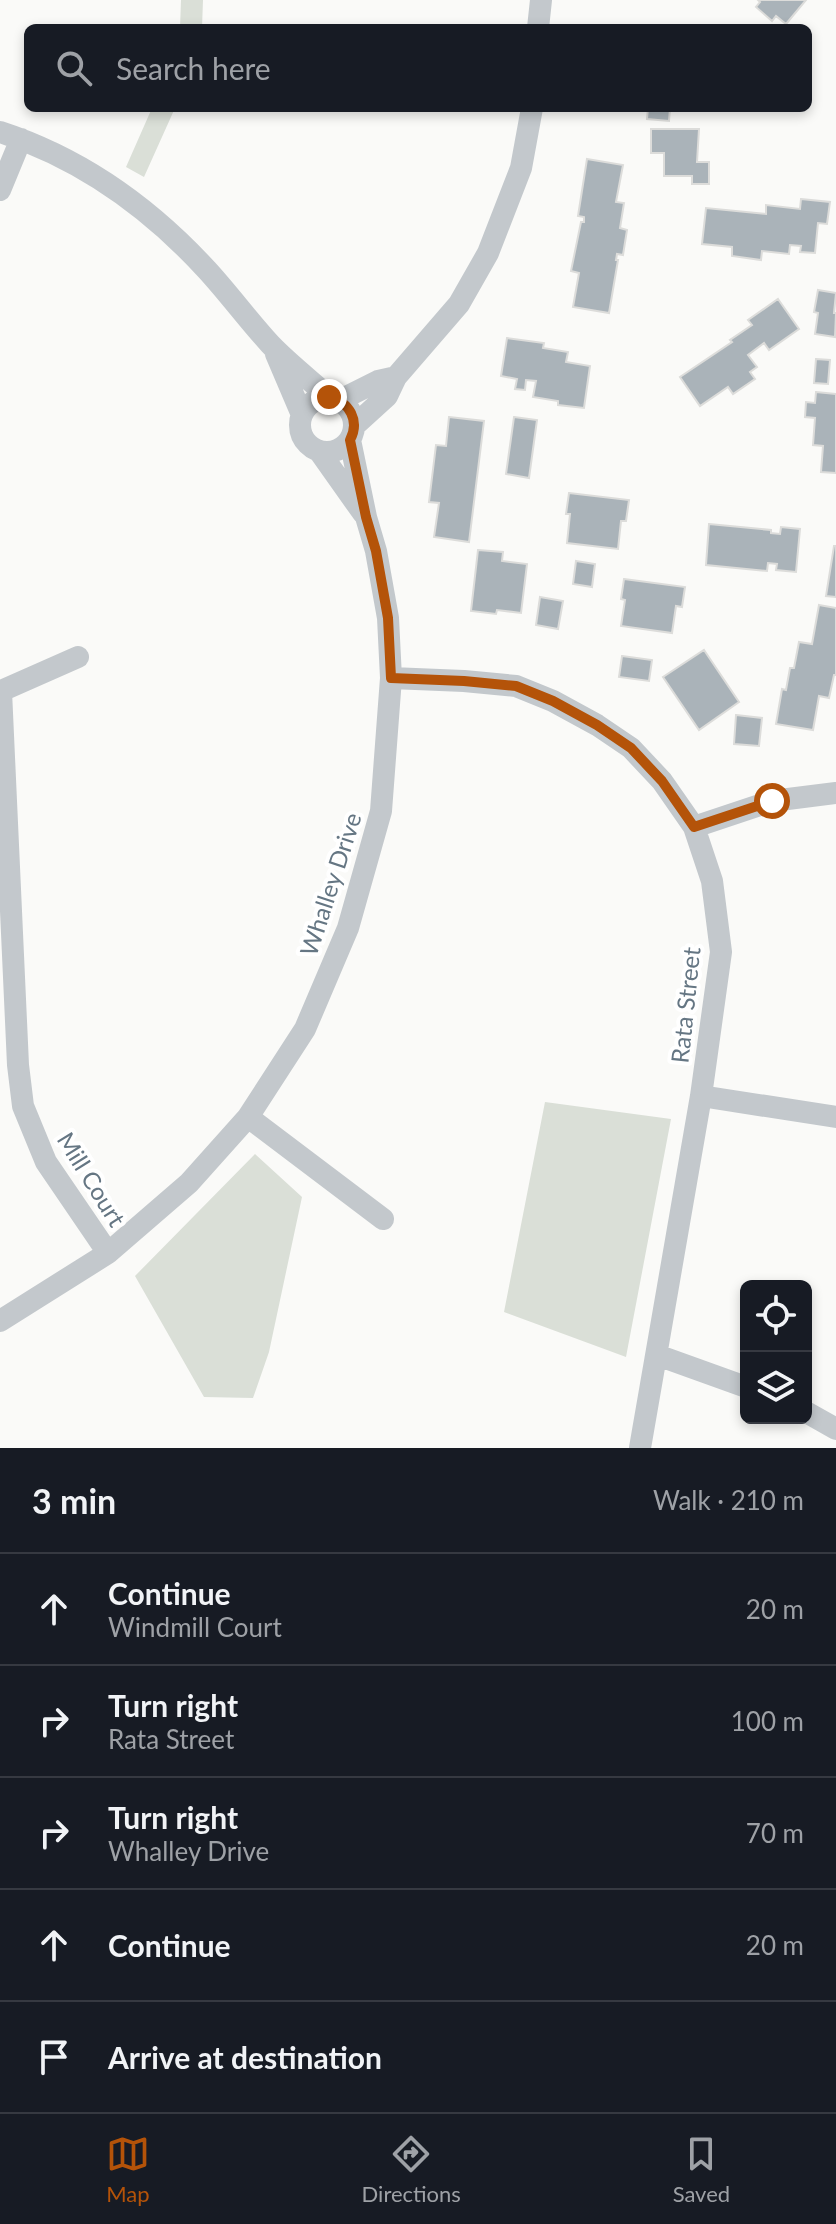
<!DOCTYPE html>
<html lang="en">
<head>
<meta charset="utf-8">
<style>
  body { margin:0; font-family:Lato,sans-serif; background:#242831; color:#f1f3f6 }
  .controls { position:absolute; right:24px; bottom:24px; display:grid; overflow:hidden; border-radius:12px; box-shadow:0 4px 12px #0003 }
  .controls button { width:72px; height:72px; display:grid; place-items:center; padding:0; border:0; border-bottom:2px solid #363941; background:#171b24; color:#f1f3f6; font:40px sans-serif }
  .stop { position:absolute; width:24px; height:24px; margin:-18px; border:6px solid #b45309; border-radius:50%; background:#fff }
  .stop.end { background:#b45309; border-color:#fff; box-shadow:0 2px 8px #0008 }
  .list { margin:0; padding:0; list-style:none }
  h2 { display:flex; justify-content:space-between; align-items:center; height:104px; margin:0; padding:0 32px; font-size:34px }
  h2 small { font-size:26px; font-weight:400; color:#9ea1a6 }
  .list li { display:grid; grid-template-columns:52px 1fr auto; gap:24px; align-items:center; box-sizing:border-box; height:112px; padding:0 32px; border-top:2px solid #363941 }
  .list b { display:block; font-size:30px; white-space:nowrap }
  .list p { margin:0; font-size:26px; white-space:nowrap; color:#9ea1a6 }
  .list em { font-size:26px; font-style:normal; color:#9ea1a6 }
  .icon { flex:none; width:44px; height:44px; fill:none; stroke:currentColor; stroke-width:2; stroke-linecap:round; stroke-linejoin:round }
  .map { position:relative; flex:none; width:836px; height:1448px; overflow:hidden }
  .search { position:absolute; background:#171b24; box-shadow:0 4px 12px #0003; left:24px; right:24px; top:24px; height:88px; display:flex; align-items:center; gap:20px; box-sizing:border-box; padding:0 28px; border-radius:12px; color:#9ea1a6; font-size:30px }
  .sheet { height:664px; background:#171b24 }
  nav { display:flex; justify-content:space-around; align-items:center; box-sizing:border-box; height:112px; border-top:2px solid #363941; background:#171b24; font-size:22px; color:#9ea1a6 }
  nav a { display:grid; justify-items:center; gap:4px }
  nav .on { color:#b45309 }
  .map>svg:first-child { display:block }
</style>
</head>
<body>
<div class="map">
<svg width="836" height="1448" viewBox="0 0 836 1448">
  <rect width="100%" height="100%" fill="#fafaf8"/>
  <path fill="#dadfd7" d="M181 0H203L202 28H180Z
    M152 108H175L144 177 126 167Z
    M545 1102 671 1119 626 1357 504 1312Z
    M255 1154 302 1197 269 1352 253 1398 204 1397 135 1276Z"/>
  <path fill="#aab3b9" stroke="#dcdcda" stroke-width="2" d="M758 0H806L786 24 776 16 772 21 756 7 760 2Z
    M648 108H679H670L669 121 647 119Z
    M651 129H699L697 162H709V184H692V176H664V153H651Z
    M587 159 623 165 616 202 624 203 620 228 627 230 623 255 617 254 616 260H618L609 313 573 307 579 273 571 271 581 222H584V217L578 216Z
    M801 199 830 202 827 224 818 223 815 253 800 252 801 246 790 245 789 254 762 251 761 260 732 256V247L702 244 706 208 766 214V205L800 209Z
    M818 290 836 293 834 313H836L835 337 815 334 818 313 814 312Z
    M778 299 799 329 769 350 764 343 748 355 757 367 750 372 755 379 733 394 728 387 700 406 680 377 732 342 730 340 752 325 748 320Z
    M507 338 544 343 543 348 568 352 566 362 590 366 584 408 558 405V401L533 397 536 381 526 380 525 390 515 389 517 379 501 376Z
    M816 359 830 360 828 384 814 383Z
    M816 392 836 394V473L821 472 823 446 813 445 815 418 805 417 806 402 815 403Z
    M449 417 484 421 469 542 434 537 439 503 429 502 436 445 446 446Z
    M514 417 537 420 529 478 506 474Z
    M569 493 629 500 626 521H621L618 549 567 543 570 514H566Z
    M709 524 771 530V533L780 534 781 527 800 529 796 572 776 570 777 564 768 563 767 571 706 565Z
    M834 546H836V597L826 596Z
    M478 550 503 552 502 561 527 564 521 613 497 610 496 614 471 611Z
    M576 561 595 564 592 587 573 584Z
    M624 579 685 587 682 607 676 606 672 633 621 626 625 600 621 599Z
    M540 597 563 601 558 629 536 625Z
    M819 605 836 608V675H834L829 698 819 696 813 730 776 724 782 689 786 690 790 668H794L799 642 812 644Z
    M704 650 739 702 699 730 663 677Z
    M622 656 652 660 649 681 619 677Z
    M736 715 762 718 759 746 734 744Z"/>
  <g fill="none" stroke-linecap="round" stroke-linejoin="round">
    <path stroke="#c3c8cc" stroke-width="22" d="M538 28 541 0
      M0 132C80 158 150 208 207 270 229 294 248 320 270 344 288 363 310 380 329 397
      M0 190 21 139
      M276 354 302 415
      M300 425a27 27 0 1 1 54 0a27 27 0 1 1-54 0Z
      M340 400 378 381 396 377
      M354 426 387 396 396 377 459 304 488 253 521 168 532 108
      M319 451 363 513
      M78 657 1 691 18 1065 23 1106 46 1162 108 1253
      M391 678 464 681 516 686 553 701 597 725 631 748 662 781 694 827 712 881 721 952 701 1096 640 1448
      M694 827 772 801 836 793
      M701 1096 836 1117
      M248 1117 383 1219
      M0 1321 108 1253 189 1183 248 1117 305 1029 348 928 381 811 391 678 388 618 376 551 366 517 350 440
      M657 1355 746 1387
      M806 1412 836 1429"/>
  </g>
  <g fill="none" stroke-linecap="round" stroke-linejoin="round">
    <path stroke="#b45309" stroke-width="10" d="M329 397C350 402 360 421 350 440L366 517 376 551 388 618 391 678 464 681 516 686 553 701 597 725 631 748 662 781 694 827 772 801"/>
  </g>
  <g text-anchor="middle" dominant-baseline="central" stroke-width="8" stroke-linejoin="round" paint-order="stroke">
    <g font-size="24" fill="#657683" stroke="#fff">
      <text transform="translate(330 884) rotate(-72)">Whalley Drive</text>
      <text transform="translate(685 1005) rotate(-84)">Rata Street</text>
      <text transform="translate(92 1179) rotate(58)">Mill Court</text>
    </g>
  </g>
</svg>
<div class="controls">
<button><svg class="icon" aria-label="locate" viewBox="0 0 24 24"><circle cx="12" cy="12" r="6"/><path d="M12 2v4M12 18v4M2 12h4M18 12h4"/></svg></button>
<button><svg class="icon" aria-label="layers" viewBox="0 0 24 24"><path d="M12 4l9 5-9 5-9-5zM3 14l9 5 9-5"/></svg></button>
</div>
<div class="stop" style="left:772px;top:801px"></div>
<div class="stop end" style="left:329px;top:397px"></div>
<div class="search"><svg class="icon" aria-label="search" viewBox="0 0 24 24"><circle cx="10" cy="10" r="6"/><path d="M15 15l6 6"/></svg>Search here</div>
</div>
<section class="sheet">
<h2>3 min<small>Walk · 210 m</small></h2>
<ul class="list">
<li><svg class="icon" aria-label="ahead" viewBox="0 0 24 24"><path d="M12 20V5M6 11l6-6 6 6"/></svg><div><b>Continue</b><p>Windmill Court</p></div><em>20 m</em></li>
<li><svg class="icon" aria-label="right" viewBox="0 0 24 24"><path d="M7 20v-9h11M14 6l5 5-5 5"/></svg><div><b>Turn right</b><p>Rata Street</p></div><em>100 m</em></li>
<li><svg class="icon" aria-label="right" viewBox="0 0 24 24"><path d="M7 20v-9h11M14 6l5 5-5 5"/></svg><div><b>Turn right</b><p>Whalley Drive</p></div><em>70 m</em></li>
<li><svg class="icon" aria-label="ahead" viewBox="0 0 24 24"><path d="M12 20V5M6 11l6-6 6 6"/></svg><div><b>Continue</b></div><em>20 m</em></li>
<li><svg class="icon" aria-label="arrive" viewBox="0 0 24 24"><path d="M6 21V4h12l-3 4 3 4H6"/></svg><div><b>Arrive at destination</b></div></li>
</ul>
</section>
<nav>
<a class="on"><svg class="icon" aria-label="map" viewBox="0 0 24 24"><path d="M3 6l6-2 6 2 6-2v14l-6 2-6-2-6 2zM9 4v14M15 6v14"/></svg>Map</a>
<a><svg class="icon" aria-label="directions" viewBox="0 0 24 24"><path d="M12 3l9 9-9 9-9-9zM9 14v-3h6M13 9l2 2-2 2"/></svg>Directions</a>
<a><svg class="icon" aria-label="saved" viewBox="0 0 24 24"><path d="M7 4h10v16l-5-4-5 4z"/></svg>Saved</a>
</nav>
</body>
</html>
